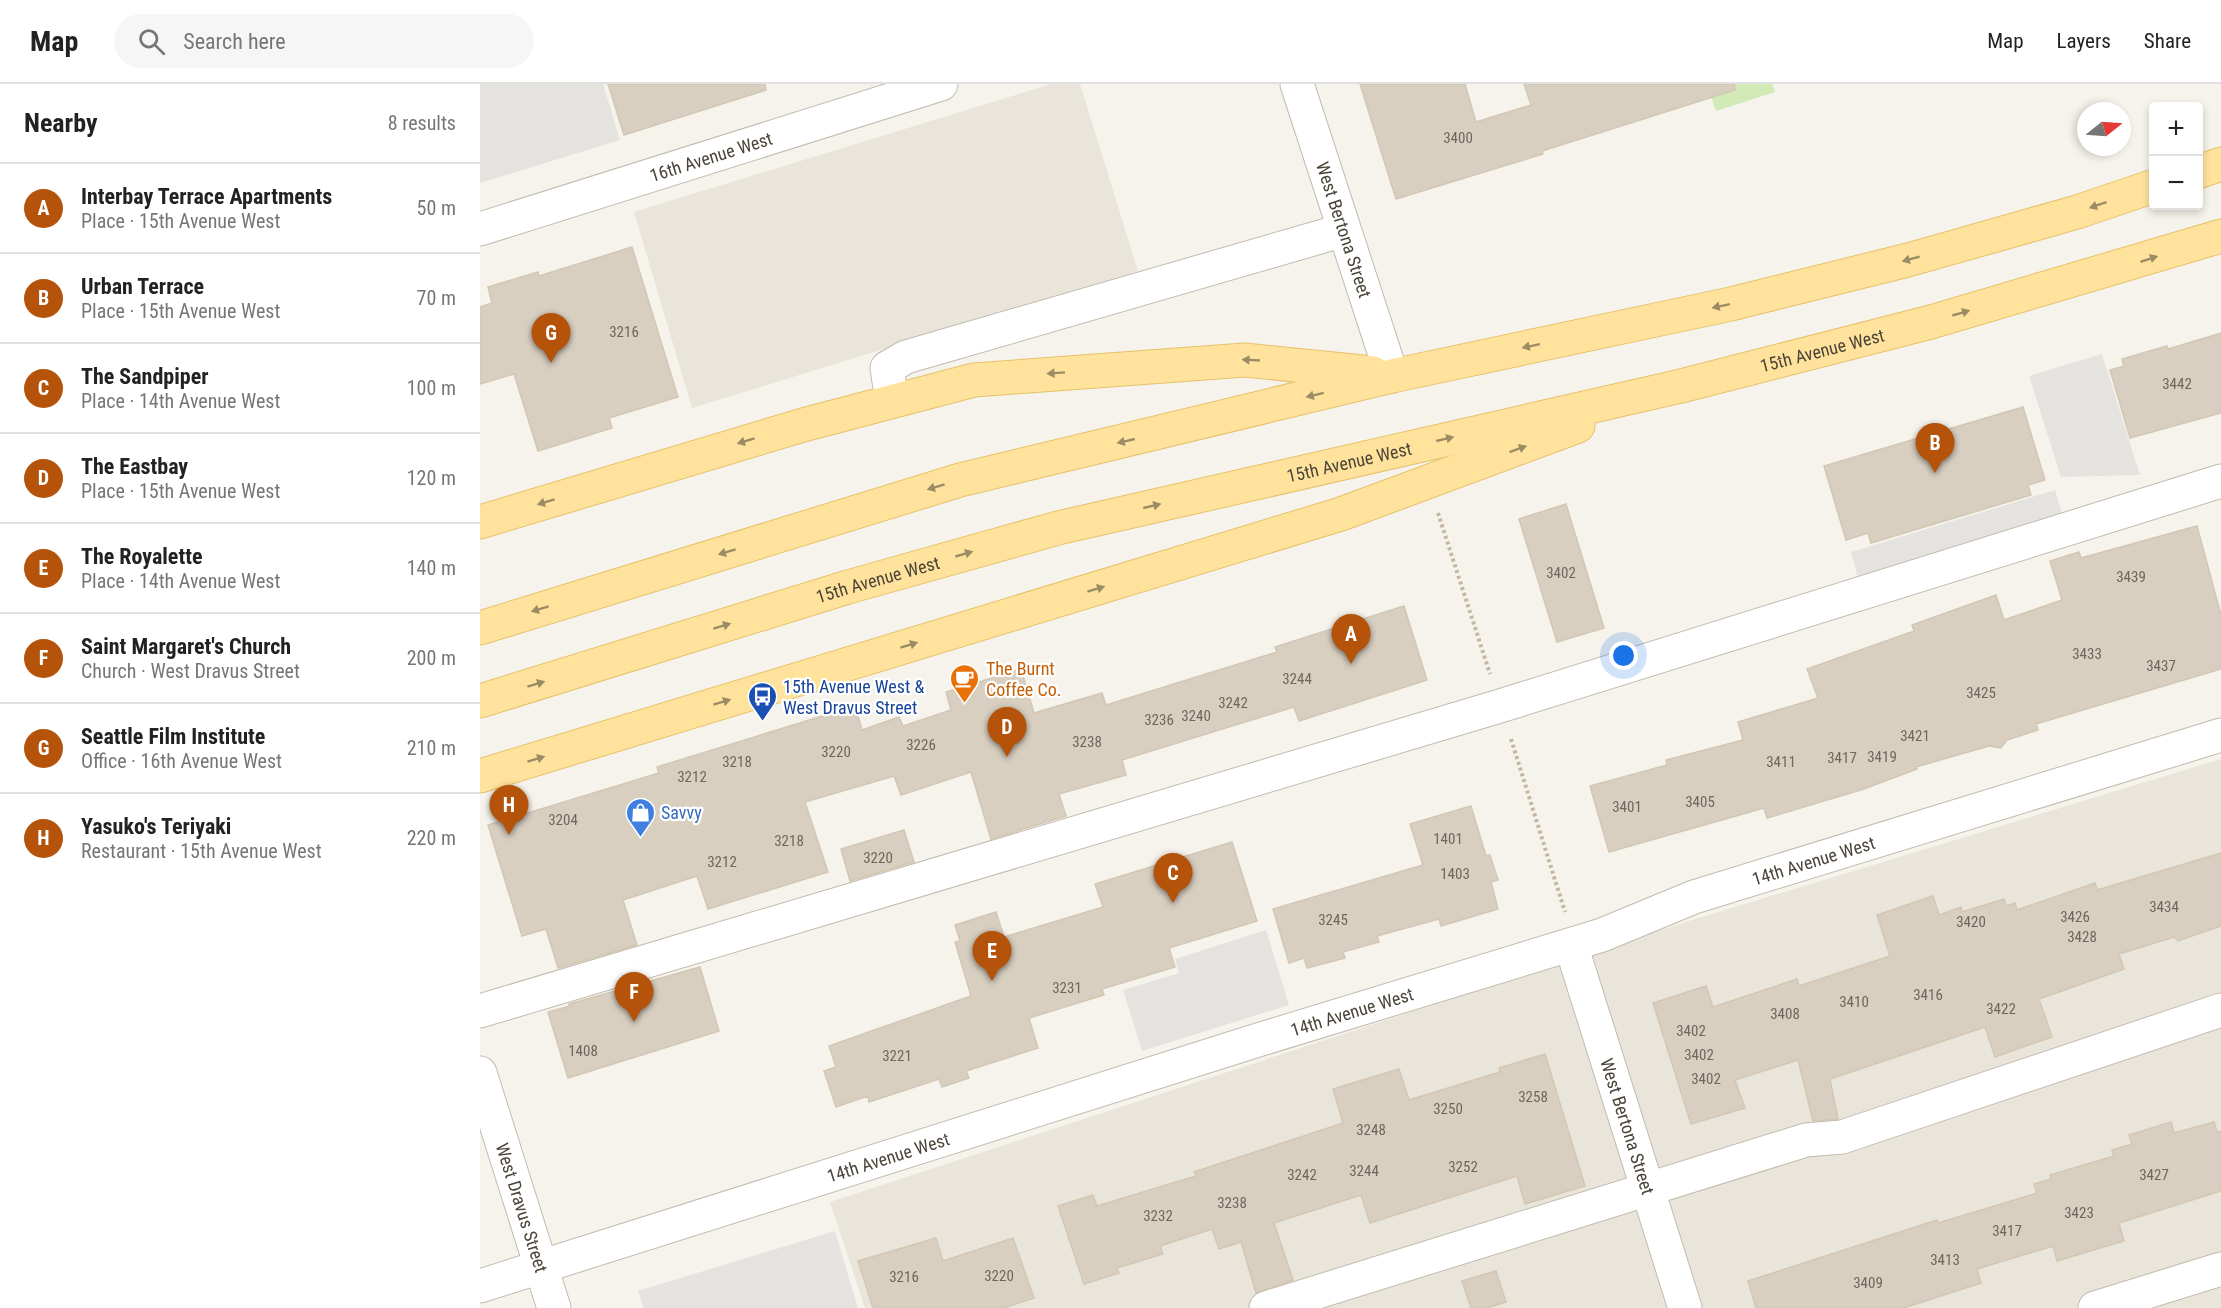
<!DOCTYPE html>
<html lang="en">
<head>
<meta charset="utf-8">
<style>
  body { margin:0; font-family:"Roboto Condensed",sans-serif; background:#f6f6f6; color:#222 }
  .controls { position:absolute; right:18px; top:18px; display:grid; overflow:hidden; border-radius:6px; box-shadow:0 3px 9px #0003 }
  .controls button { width:54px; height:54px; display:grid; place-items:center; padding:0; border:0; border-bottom:2px solid #e0e0e0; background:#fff; color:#222; font:30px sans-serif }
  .compass { position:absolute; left:1597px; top:18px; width:54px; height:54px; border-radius:50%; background:#fff; box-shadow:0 3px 9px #0003; rotate:73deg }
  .you { position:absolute; left:1144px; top:572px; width:21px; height:21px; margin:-15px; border:4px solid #fff; border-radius:50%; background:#1a73e8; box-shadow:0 0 0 9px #1a73e833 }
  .badge { display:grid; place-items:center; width:39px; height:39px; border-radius:50%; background:#b45309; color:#fff; font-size:20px; font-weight:700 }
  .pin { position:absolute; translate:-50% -50px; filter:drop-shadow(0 2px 3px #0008) }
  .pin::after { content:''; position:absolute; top:32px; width:21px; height:18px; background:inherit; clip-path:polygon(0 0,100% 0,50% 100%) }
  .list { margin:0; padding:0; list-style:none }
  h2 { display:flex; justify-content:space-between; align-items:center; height:78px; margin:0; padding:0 24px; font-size:26px }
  h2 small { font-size:20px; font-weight:400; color:#767676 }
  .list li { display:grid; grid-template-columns:39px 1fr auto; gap:18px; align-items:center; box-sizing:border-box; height:90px; padding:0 24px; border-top:2px solid #e0e0e0 }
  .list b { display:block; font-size:22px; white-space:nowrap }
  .list p { margin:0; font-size:20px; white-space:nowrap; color:#767676 }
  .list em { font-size:20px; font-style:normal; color:#767676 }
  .icon { flex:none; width:33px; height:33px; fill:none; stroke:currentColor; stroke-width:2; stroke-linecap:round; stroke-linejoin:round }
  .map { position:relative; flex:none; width:1741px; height:1224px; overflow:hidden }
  header { display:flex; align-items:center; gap:36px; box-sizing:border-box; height:84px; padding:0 30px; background:#fff; border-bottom:2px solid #e0e0e0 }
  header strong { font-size:28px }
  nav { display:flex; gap:33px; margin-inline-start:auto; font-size:21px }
  .search { width:420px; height:54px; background:#f6f6f6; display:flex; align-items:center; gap:15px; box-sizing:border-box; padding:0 21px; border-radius:33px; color:#767676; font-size:22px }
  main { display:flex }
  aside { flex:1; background:#fff }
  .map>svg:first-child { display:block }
</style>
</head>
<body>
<header>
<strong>Map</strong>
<div class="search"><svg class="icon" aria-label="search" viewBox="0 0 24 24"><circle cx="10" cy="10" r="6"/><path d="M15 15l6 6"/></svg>Search here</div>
<nav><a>Map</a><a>Layers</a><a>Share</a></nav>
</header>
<main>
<aside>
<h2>Nearby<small>8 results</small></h2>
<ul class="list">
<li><span class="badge">A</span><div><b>Interbay Terrace Apartments</b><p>Place · 15th Avenue West</p></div><em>50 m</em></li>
<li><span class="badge">B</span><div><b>Urban Terrace</b><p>Place · 15th Avenue West</p></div><em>70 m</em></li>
<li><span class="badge">C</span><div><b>The Sandpiper</b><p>Place · 14th Avenue West</p></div><em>100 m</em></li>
<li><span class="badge">D</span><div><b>The Eastbay</b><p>Place · 15th Avenue West</p></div><em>120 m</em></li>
<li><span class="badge">E</span><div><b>The Royalette</b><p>Place · 14th Avenue West</p></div><em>140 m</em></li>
<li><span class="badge">F</span><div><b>Saint Margaret's Church</b><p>Church · West Dravus Street</p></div><em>200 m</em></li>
<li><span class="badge">G</span><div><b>Seattle Film Institute</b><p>Office · 16th Avenue West</p></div><em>210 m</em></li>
<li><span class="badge">H</span><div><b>Yasuko's Teriyaki</b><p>Restaurant · 15th Avenue West</p></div><em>220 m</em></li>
</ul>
</aside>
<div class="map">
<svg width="1741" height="1224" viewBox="0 0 1741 1224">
  <rect width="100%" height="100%" fill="#f6f3ec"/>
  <path fill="#eae5da" d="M571 0H600L658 187 212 324 154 128Z
    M1741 675V1224H385L350 1118 1209 837Z"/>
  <path fill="#d2eab5" d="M1227 0H1292L1295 8 1236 27Z"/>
  <path fill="#e5e3e0" d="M0 0H123L140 56 0 99Z
    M1622 270 1660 391 1581 393 1549 292Z
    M1575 406 1583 433 1379 497 1371 468Z
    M786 846 809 921 662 967 643 906 699 889 695 875Z
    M355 1147 378 1224H164L158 1207Z"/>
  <path fill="#d8cfc1" stroke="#d3c7b4" stroke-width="1.5" d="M128 0H285L286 6 144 51Z
    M880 0H985L996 38 1051 21 1044 0H1254L1255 6 1062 67 1063 70 916 115Z
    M152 163 198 313 129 334 132 344 58 367 34 290 0 300V223L12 219 8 203 58 188 59 192Z
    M1741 249V329L1650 354 1630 286 1644 282 1642 275 1687 262 1688 265Z
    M1543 323 1565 396 1548 401 1551 411 1391 459 1388 449 1366 456 1344 382Z
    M1086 420 1124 544 1077 558 1039 435Z
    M1717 442 1741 531V585L1556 640 1558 646 1527 656 1521 664 1509 662 1436 683 1437 685 1384 705 1287 734 1284 724 1129 768 1110 702 1187 681 1186 676 1263 656 1258 638 1338 614 1327 585 1434 547 1432 541 1516 511 1524 536 1582 516 1570 477 1599 468 1601 474Z
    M924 522 947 596 819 637 814 623 642 676 646 691 579 710 586 732 511 755 491 688 421 711 414 692 325 718 348 788 228 825 217 792 143 816 157 861 78 884 66 845 42 852 8 741 179 689 177 683 375 622 382 646 419 633 423 642 471 626 466 608 541 585 554 629 622 609 626 621 797 568 795 563Z
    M991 722 1006 772 1010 771 1018 796 1011 798 1018 825 961 842 959 835 897 852 899 858 863 868 865 874 827 884 824 874 809 879 793 825 943 781 930 740Z
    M424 746 434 778 370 797 361 765Z
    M752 758 777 837 689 864 695 883 622 905 624 911 549 934 558 964 486 987 489 994 462 1003 459 995 389 1018 388 1012 356 1023 344 987 356 983 349 962 491 912 475 858 480 857 475 841 516 828 524 853 623 823 615 800Z
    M1741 769V842L1698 857 1694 853 1639 870 1644 885 1559 915 1572 953 1515 973 1505 943 1350 995 1358 1035 1333 1037 1318 976 1255 996 1265 1024 1211 1040 1173 919 1226 902 1233 923 1317 895 1319 902 1410 872 1397 831 1453 812 1459 831 1481 823 1482 828 1524 815 1526 822 1535 819 1537 826 1615 799 1617 806Z
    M220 883 239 947 88 994 68 928 90 922 89 920Z
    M1065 970 1105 1102 1045 1120 1037 1092 890 1139 881 1111 794 1139 813 1196 776 1209 761 1158 739 1165 732 1145 680 1162 683 1170 637 1184 639 1189 604 1200 578 1122 613 1111 617 1122 716 1092 714 1088 863 1039 853 1005 919 985 929 1016 1020 988 1019 984Z
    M1691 1038 1694 1049 1734 1038 1737 1048 1741 1047V1107L1639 1139 1644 1157 1577 1177 1573 1162 1497 1185 1501 1199 1424 1224H1276L1268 1197 1457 1136 1458 1139 1557 1109 1554 1100 1571 1095 1570 1091 1634 1072 1632 1066 1652 1060 1649 1051Z
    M456 1154 463 1177 533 1154 554 1214 524 1224H393L378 1177Z
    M1016 1187 1026 1218 1007 1224H991L982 1197Z"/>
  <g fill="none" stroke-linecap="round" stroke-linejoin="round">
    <defs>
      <g id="minor">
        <path id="s1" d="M817 0 912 292"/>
        <path id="s2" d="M0 145 461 0"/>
        <path d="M412 317 407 284 426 273 864 146"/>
        <path id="s3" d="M1091 861 1205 1224"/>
        <path d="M0 927 1020 622 1741 397"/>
        <path id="s4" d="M0 989 74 1224"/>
        <path id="s5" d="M0 1202 778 956 1122 851 1214 813 1741 651"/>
        <path d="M786 1224 1326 1056 1362 1053 1741 926"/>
        <path d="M1615 1224 1741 1185"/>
      </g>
      <g id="major">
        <path d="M1718 88 1741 80"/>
        <path d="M0 438 323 341 494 296 765 276 893 289"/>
        <path d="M0 544 480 396 912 292 1251 220 1428 176 1597 128 1674 102"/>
        <path id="s6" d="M0 617 368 503 578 444 1201 302 1451 238 1741 152"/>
        <path d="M0 692 861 430 1098 342"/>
      </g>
    </defs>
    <use href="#minor" stroke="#c2bbae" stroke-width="35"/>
    <use href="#major" stroke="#e6c16a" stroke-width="35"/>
    <path stroke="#c4b79f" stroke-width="4" stroke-dasharray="3 3" stroke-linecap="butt" d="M958 429 1010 590
      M1031 655 1085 828"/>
    <use href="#minor" stroke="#fff" stroke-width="33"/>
    <use href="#major" stroke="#ffe39c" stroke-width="33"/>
  </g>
  <defs><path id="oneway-solid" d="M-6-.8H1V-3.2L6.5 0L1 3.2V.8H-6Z" transform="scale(1.5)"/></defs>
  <g fill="#9c8c66">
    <use href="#oneway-solid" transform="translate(1618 121) rotate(161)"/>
    <use href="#oneway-solid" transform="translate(1431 175) rotate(165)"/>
    <use href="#oneway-solid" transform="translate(1669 175) rotate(-18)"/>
    <use href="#oneway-solid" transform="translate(1241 222) rotate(168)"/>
    <use href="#oneway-solid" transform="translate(1481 229) rotate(-16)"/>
    <use href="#oneway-solid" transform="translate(1051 262) rotate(168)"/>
    <use href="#oneway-solid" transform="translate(771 276) rotate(-177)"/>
    <use href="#oneway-solid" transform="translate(576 289) rotate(176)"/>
    <use href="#oneway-solid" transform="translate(835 311) rotate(166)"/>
    <use href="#oneway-solid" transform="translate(965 355) rotate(-13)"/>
    <use href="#oneway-solid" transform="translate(266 357) rotate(163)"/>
    <use href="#oneway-solid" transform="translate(646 357) rotate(167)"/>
    <use href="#oneway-solid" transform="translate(1038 365) rotate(-20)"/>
    <use href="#oneway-solid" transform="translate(456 403) rotate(163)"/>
    <use href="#oneway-solid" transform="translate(66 418) rotate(163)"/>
    <use href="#oneway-solid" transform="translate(672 422) rotate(-13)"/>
    <use href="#oneway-solid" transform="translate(247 468) rotate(163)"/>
    <use href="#oneway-solid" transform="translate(484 470) rotate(-16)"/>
    <use href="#oneway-solid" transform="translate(616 505) rotate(-17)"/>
    <use href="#oneway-solid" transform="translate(60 525) rotate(163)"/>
    <use href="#oneway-solid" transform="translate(242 542) rotate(-17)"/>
    <use href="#oneway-solid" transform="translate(429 561) rotate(-17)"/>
    <use href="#oneway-solid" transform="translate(56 600) rotate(-17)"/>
    <use href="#oneway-solid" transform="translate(242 618) rotate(-17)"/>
    <use href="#oneway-solid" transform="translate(56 675) rotate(-17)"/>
  </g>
  <defs>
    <symbol id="cafe-pin" viewBox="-11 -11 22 30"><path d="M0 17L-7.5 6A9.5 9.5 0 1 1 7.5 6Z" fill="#e8710a" stroke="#fff"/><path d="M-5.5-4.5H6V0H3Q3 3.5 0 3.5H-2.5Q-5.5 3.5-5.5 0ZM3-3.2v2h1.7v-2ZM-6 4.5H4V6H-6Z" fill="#fff"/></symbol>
    <symbol id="bus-pin" viewBox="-11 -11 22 30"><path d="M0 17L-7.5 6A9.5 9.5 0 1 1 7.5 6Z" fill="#1a4fb4" stroke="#fff"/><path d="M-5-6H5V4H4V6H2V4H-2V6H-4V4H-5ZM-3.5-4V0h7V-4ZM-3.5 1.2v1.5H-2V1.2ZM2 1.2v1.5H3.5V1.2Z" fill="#fff"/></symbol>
    <symbol id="shop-pin" viewBox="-11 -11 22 30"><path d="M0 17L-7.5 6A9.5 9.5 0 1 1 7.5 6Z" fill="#3f7fe0" stroke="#fff"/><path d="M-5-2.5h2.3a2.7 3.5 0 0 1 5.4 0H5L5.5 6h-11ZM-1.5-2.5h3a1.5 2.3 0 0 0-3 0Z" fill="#fff"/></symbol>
  </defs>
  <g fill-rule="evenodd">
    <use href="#cafe-pin" x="468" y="578" width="33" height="45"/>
    <use href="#bus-pin" x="266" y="596" width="33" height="45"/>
    <use href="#shop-pin" x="144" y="712" width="33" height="45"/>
  </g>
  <g text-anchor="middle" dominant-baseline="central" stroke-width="4.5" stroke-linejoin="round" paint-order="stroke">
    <g font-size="15" fill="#6e675b">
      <text x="978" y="54">3400</text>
      <text x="144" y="248">3216</text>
      <text x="1697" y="300">3442</text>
      <text x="1081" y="489">3402</text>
      <text x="1651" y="493">3439</text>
      <text x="1607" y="570">3433</text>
      <text x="1681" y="582">3437</text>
      <text x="817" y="595">3244</text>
      <text x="1501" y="609">3425</text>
      <text x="753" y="619">3242</text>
      <text x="716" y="632">3240</text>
      <text x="679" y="636">3236</text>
      <text x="1435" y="652">3421</text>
      <text x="607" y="658">3238</text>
      <text x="441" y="661">3226</text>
      <text x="356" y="668">3220</text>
      <text x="1402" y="673">3419</text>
      <text x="1362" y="674">3417</text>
      <text x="257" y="678">3218</text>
      <text x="1301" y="678">3411</text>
      <text x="212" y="693">3212</text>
      <text x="1220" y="718">3405</text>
      <text x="1147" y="723">3401</text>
      <text x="83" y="736">3204</text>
      <text x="968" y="755">1401</text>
      <text x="309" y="757">3218</text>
      <text x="398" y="774">3220</text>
      <text x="242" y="778">3212</text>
      <text x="975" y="790">1403</text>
      <text x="1684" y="823">3434</text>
      <text x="1595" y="833">3426</text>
      <text x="853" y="836">3245</text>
      <text x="1491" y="838">3420</text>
      <text x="1602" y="853">3428</text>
      <text x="587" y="904">3231</text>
      <text x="1448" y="911">3416</text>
      <text x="1374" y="918">3410</text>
      <text x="1521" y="925">3422</text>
      <text x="1305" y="930">3408</text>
      <text x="1211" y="947">3402</text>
      <text x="103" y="967">1408</text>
      <text x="1219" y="971">3402</text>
      <text x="417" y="972">3221</text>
      <text x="1226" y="995">3402</text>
      <text x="1053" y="1013">3258</text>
      <text x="968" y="1025">3250</text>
      <text x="891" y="1046">3248</text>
      <text x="983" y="1083">3252</text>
      <text x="884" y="1087">3244</text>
      <text x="822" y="1091">3242</text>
      <text x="1674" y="1091">3427</text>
      <text x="752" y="1119">3238</text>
      <text x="1599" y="1129">3423</text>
      <text x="678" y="1132">3232</text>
      <text x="1527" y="1147">3417</text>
      <text x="1465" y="1176">3413</text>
      <text x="519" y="1192">3220</text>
      <text x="424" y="1193">3216</text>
      <text x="1388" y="1199">3409</text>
    </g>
    <g font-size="18" fill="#4b4439" stroke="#fff">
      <text stroke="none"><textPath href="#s2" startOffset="242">16th Avenue West</textPath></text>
      <text stroke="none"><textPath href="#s1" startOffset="153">West Bertona Street</textPath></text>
      <text stroke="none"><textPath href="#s6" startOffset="1388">15th Avenue West</textPath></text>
      <text stroke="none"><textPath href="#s6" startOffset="902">15th Avenue West</textPath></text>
      <text stroke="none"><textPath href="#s6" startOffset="416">15th Avenue West</textPath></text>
      <text stroke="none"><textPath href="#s5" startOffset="1400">14th Avenue West</textPath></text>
      <text stroke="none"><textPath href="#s5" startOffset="914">14th Avenue West</textPath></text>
      <text stroke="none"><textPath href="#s3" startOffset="190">West Bertona Street</textPath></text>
      <text stroke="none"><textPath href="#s5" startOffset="428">14th Avenue West</textPath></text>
      <text stroke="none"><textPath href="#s4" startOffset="141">West Dravus Street</textPath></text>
    </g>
    <g font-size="18" fill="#c56008" stroke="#fff" text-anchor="start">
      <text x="506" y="584">The Burnt<tspan x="506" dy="21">Coffee Co.</tspan></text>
    </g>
    <g font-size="18" fill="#164399" stroke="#fff" text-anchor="start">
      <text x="303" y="602">15th Avenue West &amp;<tspan x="303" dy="21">West Dravus Street</tspan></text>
    </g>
    <g font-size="18" fill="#366cbe" stroke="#fff" text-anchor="start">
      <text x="181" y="728">Savvy</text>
    </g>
  </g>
</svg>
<div class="controls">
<button>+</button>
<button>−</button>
</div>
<svg class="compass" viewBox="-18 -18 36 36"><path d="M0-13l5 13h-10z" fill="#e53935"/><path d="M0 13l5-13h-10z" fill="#767676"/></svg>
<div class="you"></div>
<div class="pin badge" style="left:871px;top:580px">A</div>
<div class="pin badge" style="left:1455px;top:389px">B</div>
<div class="pin badge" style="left:693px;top:819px">C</div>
<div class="pin badge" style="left:527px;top:673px">D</div>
<div class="pin badge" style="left:512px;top:897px">E</div>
<div class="pin badge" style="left:154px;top:938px">F</div>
<div class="pin badge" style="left:71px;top:279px">G</div>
<div class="pin badge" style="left:29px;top:751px">H</div>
</div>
</main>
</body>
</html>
